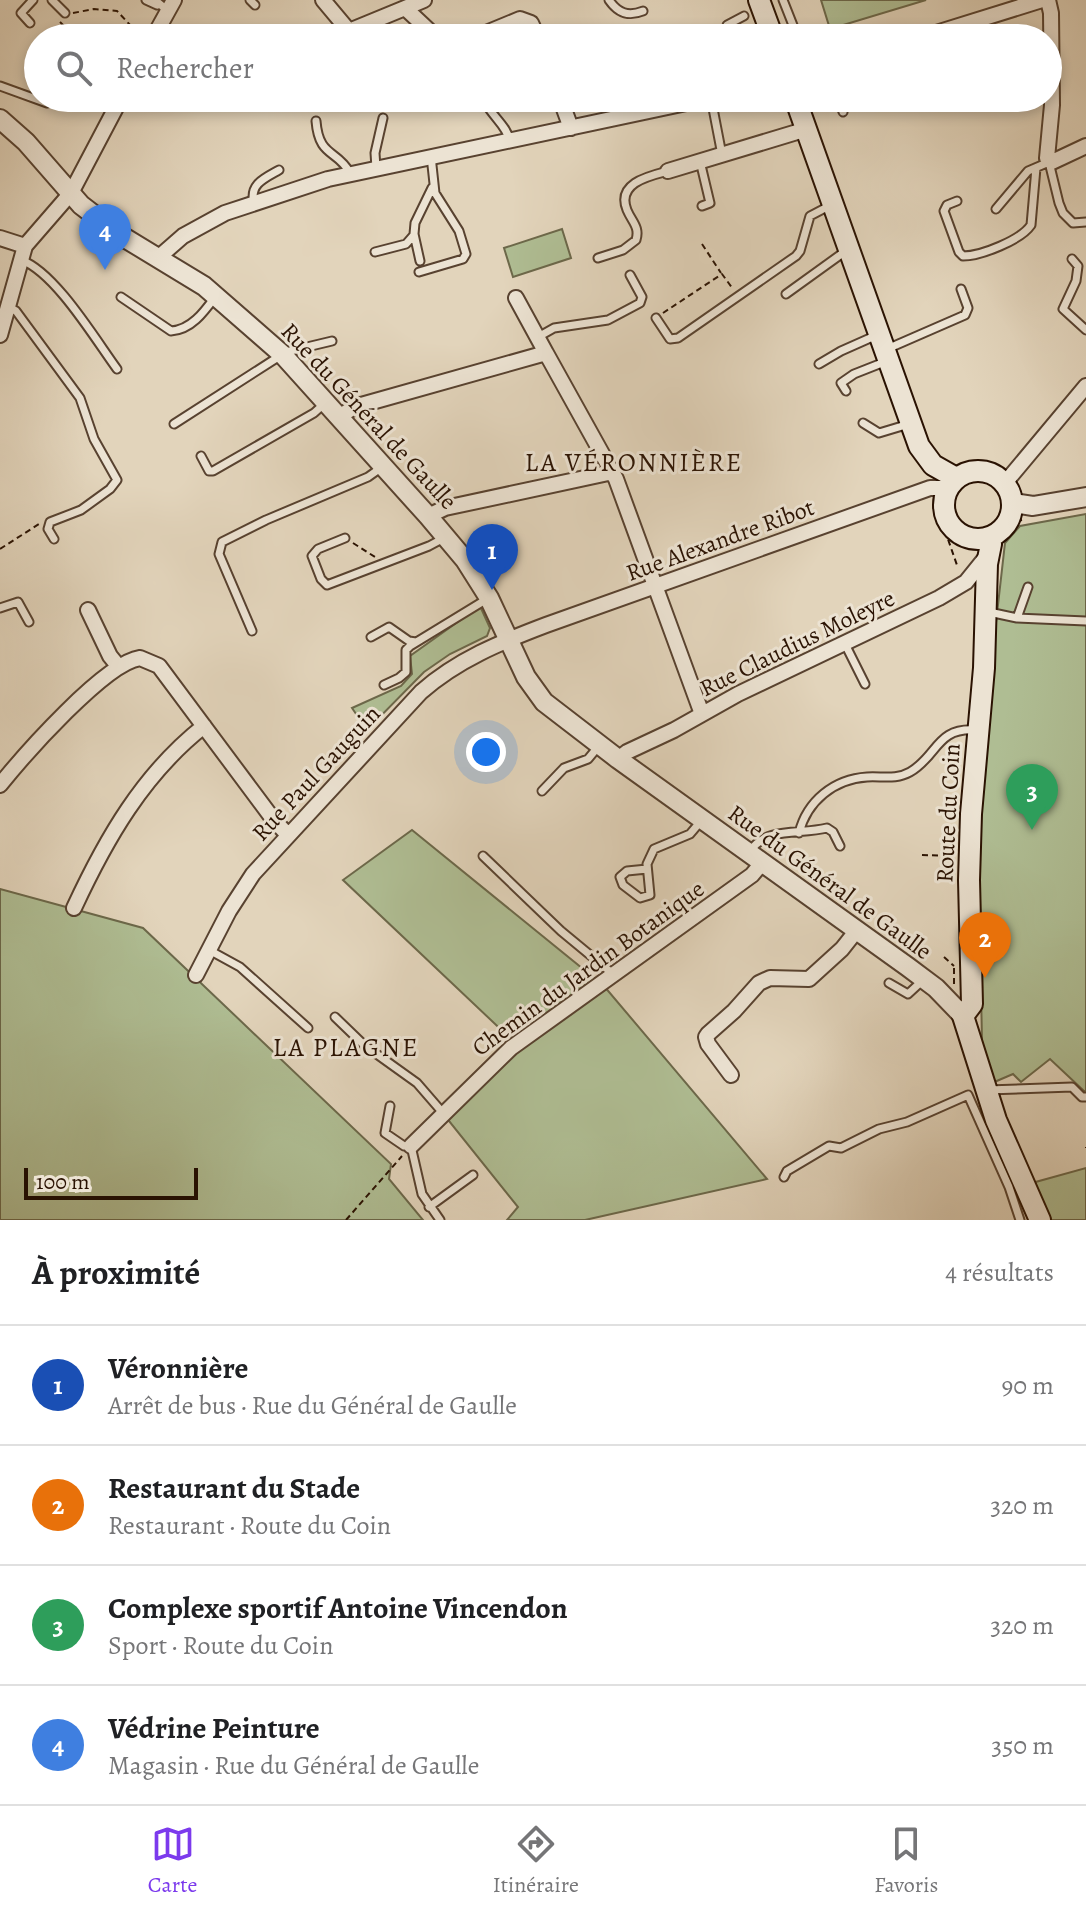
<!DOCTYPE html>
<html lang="fr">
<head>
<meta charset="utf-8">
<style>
  body { margin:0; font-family:Alegreya,serif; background:#f2f2f2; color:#202124 }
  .scale { position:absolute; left:24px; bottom:20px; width:174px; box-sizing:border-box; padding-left:8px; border:4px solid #2a1202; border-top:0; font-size:22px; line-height:28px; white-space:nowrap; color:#2a1202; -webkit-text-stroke:6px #ece3d3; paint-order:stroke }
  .you { position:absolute; left:486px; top:752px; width:28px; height:28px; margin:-20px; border:6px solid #fff; border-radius:50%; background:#1a73e8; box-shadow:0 0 0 12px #1a73e833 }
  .badge { display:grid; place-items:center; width:52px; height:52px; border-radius:50%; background:#7c3aed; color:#fff; font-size:26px; font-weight:700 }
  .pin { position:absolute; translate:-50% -66px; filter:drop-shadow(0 2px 4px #0008) }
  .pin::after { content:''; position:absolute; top:42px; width:28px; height:24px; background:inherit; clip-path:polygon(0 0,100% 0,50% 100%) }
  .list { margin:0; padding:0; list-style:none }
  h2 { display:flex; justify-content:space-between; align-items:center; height:104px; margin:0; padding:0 32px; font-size:34px }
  h2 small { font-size:26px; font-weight:400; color:#757577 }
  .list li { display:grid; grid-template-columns:52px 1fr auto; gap:24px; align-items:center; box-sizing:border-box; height:120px; padding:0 32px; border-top:2px solid #e0e0e0 }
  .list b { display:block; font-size:30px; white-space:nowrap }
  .list p { margin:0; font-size:26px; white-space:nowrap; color:#757577 }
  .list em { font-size:26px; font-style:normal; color:#757577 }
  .icon { flex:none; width:44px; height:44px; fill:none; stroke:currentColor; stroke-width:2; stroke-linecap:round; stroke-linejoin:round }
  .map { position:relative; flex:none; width:1086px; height:1220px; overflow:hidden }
  .search { position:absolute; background:#fff; box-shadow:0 4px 12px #0003; left:24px; right:24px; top:24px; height:88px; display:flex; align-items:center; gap:20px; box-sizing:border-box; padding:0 28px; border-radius:44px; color:#757577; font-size:30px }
  .sheet { height:584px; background:#fff }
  nav { display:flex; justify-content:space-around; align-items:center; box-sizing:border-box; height:112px; border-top:2px solid #e0e0e0; background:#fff; font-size:22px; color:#757577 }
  nav a { display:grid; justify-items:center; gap:4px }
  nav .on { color:#7c3aed }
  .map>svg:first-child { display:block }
</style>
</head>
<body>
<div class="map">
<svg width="1086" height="1220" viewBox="0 0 1086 1220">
  <rect width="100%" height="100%" fill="#e2d4bb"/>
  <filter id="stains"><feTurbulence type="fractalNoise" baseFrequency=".0025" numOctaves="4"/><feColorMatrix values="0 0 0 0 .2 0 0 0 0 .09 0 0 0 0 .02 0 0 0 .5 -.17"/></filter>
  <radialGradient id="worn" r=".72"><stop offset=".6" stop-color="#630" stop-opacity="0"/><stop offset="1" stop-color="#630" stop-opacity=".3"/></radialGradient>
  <path fill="#afbd93" stroke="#6c684a" stroke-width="2" d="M821 0H926L830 29Z
    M562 229 571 258 513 277 504 248Z
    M1086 514V1091H1084L1050 1059 1021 1082 1013 1074 992 1083 982 1041 977 790 1005 543 1020 526Z
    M480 606 490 628 487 636 450 654 424 672 367 730 352 708 401 686 412 674 410 656Z
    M412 830 604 986 767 1179 585 1220H507L518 1207 445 1116 512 1040 343 880Z
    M0 889 143 928 391 1164 389 1179 423 1220H0Z
    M1086 1168V1220H1049L1032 1183Z"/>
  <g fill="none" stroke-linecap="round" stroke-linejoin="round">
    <defs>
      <path id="service" d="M52 0 65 13
        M146 0 157 5
        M155 0 168 11
        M250 0 255 5
        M609 0C618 13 628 17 643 11
        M783 0 798 38
        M30 23 21 13 33 0
        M725 38 727 25 744 16
        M0 86 47 103 58 98
        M711 98 722 155
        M838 98 843 112
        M485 102C492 116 507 126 510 141
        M316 121C319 158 337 149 350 173
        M700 161 710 203 702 206
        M376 168 375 153 383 118
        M957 201 947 205 944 211 959 252 963 256C981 256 1021 240 1031 225L1036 168
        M254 203C249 184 265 178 279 170
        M996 209 1028 171 1049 162 1059 203 1063 213 1073 223 1086 222
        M375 252 406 244 413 236
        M598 258 623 250 636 240C640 227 632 222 627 210 616 183 649 176 668 171
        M1072 259 1078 266 1076 281 1063 309 1086 330
        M21 260C55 272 95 339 117 369
        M420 261 414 234 415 223 432 188
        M419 272 463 259 466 254 459 231 435 193 431 156
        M786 294 847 250
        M121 297 171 331C191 330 204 312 215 297
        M8 307 16 311 80 398 94 439 117 480 110 489 81 510 50 522 48 529 54 539
        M656 318 670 339 678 338 796 256 800 251 810 216 831 205
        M538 337 554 328 608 320 640 303 642 297 630 275
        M887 349 965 315 968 308 961 289
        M819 364 841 351 877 335
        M846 391 841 383 854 374 887 361
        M863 423 879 433 909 424
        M174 424 286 352 332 341
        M201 456 209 471H213L314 413 324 404
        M345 538 318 549 312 556 321 579 327 585 429 546 444 538
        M0 608 18 602 29 622
        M989 612 1017 618 1086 621
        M1017 618 1028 587
        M252 631 219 554 222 542 266 520 368 477 382 467
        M371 637 389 627 409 641 416 642
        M845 644 865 684
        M384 685 399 678 406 672V650L410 646 487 599
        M542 791 564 768 588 759 598 747
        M799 833C807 801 834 779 867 777 882 776 896 780 910 772 938 756 936 727 976 730
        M750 851C768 826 799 835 827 828L833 832 840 846
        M483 856 561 931 613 974
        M647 869 627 871 620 877 623 885 640 898 650 895 647 864 654 849 690 834 701 821
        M209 950 240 967 308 1028
        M889 983 908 994 922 981
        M335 1017 364 1045 417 1083 443 1113
        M987 1090 1072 1087 1082 1097H1086
        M390 1106 385 1133 404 1146H411L422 1194 440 1220
        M784 1177 787 1171 829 1146 841 1148 879 1129 907 1122 968 1095 1009 1187 1020 1220
        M429 1207 473 1175"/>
      <path id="minor" d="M323 0 349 31 405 8 437 38
        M1048 0 1051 13 1052 105 1047 158 1052 162 1086 146
        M405 8 424 0
        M153 38 174 0
        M474 38 520 19 531 23 538 38
        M920 38 1042 0
        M560 98 571 128
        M668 171 807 129
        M0 238 25 246
        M159 257 183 236 225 213 328 179 710 98
        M516 298 546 353
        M0 335 25 246 71 193 121 98
        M339 417 354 407 546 353 616 479 702 714
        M1005 483 1086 386
        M428 516 445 508 613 472
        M88 610 110 656 119 667
        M618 759 627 752 674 730 738 694 939 598 966 582 987 556
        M0 785C24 755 105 663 140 658L159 666 273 819 287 834
        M74 908C106 839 143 774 204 726
        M196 975 229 911 253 874 421 692C457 660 501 642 546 625L930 488H948
        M731 1075 708 1044 706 1037 708 1034 734 1011 759 983 770 978 809 979 842 949 857 930
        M411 1146 511 1048 752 875 762 863"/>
      <path id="tertiary" d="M0 119 26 142 81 205 120 235 204 286 283 355 428 516 465 560 489 598 526 677 544 702 618 759 908 967 936 988 963 1016
        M1013 503 1033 506 1086 497"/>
      <path id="secondary" d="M759 0 773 38
        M795 98 919 446 933 465 956 478
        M944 505a34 34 0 1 1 68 0a34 34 0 1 1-68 0Z
        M989 538 991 544 987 564 984 668 971 814 969 880 972 1004 963 1016 996 1120 1040 1220"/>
    </defs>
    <use href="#service" stroke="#584230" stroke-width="11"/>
    <use href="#minor" stroke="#584230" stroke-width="18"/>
    <use href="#tertiary" stroke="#584230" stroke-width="22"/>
    <use href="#secondary" stroke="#2a1202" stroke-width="24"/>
    <path stroke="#2a1202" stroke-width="2" stroke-dasharray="6 4" stroke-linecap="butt" d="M73 13 94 9 117 11 131 26 129 38
      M60 22 76 38
      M34 65 38 61
      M702 244 721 273
      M663 313 722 274 733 289
      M935 502 958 568
      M1008 523 1022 520
      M353 543 375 557
      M0 549 39 524
      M922 855 952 856
      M944 957 954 966
      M954 984V966
      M1086 1147V1148
      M346 1220 402 1156"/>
    <use href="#service" stroke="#ece3d3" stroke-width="7"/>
    <use href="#minor" stroke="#ece3d3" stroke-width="14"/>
    <use href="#tertiary" stroke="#ece3d3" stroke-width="18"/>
    <use href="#secondary" stroke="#ece3d3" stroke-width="20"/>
  </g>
  <g text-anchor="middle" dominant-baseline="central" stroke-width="6" stroke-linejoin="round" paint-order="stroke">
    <g font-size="24" fill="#2a1202" stroke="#ece3d3">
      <text transform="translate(369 416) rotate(47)">Rue du Général de Gaulle</text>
      <text transform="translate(720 540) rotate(-20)">Rue Alexandre Ribot</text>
      <text transform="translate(797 643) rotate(-26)">Rue Claudius Moleyre</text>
      <text transform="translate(316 773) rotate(-47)">Rue Paul Gauguin</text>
      <text transform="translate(948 813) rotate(-87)">Route du Coin</text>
      <text transform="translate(830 882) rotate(36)">Rue du Général de Gaulle</text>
      <text transform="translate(588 968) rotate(-36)">Chemin du Jardin Botanique</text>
    </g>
    <g font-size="26" letter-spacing="2" fill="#2a1202" stroke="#ece3d3">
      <text x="634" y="462">LA VÉRONNIÈRE</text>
      <text x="346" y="1047">LA PLAGNE</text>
    </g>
  </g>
  <rect width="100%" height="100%" filter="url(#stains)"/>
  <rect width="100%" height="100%" fill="url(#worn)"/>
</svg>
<div class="scale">100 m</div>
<div class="you"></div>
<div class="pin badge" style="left:492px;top:590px;background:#1a4fb4">1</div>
<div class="pin badge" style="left:985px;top:978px;background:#e8710a">2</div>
<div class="pin badge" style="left:1032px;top:830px;background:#2e9e5b">3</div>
<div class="pin badge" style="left:105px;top:270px;background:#3f7fe0">4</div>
<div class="search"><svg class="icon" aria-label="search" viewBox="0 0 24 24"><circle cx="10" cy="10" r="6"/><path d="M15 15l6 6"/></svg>Rechercher</div>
</div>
<section class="sheet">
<h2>À proximité<small>4 résultats</small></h2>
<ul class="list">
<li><span class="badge" style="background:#1a4fb4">1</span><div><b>Véronnière</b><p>Arrêt de bus · Rue du Général de Gaulle</p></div><em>90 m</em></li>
<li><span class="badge" style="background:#e8710a">2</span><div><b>Restaurant du Stade</b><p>Restaurant · Route du Coin</p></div><em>320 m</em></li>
<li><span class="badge" style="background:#2e9e5b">3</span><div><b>Complexe sportif Antoine Vincendon</b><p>Sport · Route du Coin</p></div><em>320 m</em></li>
<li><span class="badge" style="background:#3f7fe0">4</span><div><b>Védrine Peinture</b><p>Magasin · Rue du Général de Gaulle</p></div><em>350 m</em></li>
</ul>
</section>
<nav>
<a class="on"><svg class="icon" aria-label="map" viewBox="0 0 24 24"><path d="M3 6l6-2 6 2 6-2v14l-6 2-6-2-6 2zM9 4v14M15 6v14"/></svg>Carte</a>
<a><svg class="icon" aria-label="directions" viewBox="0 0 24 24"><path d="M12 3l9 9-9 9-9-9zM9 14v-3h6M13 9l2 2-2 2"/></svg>Itinéraire</a>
<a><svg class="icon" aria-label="saved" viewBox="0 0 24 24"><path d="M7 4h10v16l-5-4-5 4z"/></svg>Favoris</a>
</nav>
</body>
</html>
